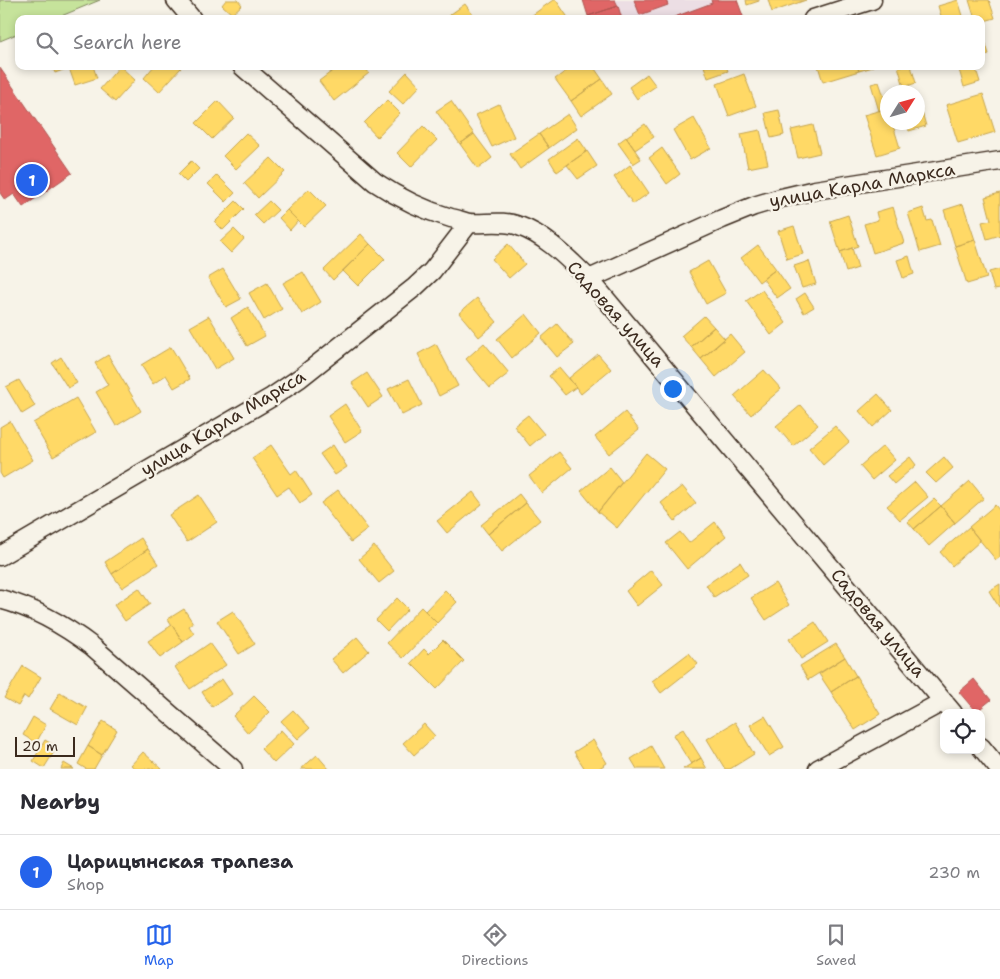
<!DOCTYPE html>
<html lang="en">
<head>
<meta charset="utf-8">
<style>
  body { margin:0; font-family:"Shantell Sans",sans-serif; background:#f2f2f3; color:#2b2b33 }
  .controls { position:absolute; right:15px; bottom:15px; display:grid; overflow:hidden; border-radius:10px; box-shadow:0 2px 8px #0003 }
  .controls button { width:45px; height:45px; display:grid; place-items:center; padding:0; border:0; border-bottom:1px solid #e1e1e2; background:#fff; color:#2b2b33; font:25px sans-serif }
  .compass { position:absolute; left:880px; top:85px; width:45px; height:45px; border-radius:50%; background:#fff; box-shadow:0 2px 8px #0003; rotate:53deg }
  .scale { position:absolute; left:15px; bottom:12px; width:60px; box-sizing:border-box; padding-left:5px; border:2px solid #3b2a1e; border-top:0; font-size:14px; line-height:18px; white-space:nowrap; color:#3b2a1e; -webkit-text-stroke:4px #f7f3e8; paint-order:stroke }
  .you { position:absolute; left:672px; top:388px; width:18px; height:18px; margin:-12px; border:4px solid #fff; border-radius:50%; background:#1a73e8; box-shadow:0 0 0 8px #1a73e833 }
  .badge { display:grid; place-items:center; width:32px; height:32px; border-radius:50%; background:#2563eb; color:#fff; font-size:16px; font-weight:700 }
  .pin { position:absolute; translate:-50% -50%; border:2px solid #fff; box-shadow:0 1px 5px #0006 }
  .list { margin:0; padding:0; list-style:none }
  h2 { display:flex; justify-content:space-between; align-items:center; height:65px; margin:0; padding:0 20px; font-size:21px }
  h2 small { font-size:16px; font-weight:400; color:#7c7c81 }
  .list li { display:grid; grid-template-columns:32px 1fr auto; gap:15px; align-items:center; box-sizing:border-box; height:75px; padding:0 20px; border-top:1px solid #e1e1e2 }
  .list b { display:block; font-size:19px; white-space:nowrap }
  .list p { margin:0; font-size:16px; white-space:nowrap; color:#7c7c81 }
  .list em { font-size:16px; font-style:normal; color:#7c7c81 }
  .icon { flex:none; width:28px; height:28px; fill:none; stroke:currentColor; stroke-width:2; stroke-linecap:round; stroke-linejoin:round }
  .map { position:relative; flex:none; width:1000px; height:769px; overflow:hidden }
  .search { position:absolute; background:#fff; box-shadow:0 2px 8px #0003; left:15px; right:15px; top:15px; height:55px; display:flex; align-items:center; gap:12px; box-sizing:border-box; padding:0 18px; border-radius:10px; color:#7c7c81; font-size:19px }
  .sheet { height:140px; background:#fff }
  nav { display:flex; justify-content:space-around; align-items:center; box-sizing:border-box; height:70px; border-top:1px solid #e1e1e2; background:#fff; font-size:14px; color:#7c7c81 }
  nav a { display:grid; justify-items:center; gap:2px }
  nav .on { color:#2563eb }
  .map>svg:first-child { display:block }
</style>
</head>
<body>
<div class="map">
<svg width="1000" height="769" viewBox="0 0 1000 769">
  <rect width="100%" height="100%" fill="#f7f3e8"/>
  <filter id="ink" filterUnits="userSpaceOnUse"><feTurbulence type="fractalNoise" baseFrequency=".02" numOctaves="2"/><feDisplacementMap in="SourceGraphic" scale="10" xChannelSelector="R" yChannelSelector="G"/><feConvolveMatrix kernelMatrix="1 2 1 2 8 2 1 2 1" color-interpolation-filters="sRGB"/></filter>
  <g filter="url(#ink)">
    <path fill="#ecdee4" d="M583 0H737L744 19H590Z"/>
    <path fill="#c6e39b" stroke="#80865c" d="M0 0H100L54 19H19V33L0 41Z"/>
    <path fill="#ffd966" stroke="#c4a450" d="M226 0H238L242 5 232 14 222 5Z
      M553 0H556L569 19H527Z
      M746 0H759V1L747 5Z
      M768 0H806L772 12Z
      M958 0 964 19H942L938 6Z
      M969 0H989L995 18 981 22V19H975Z
      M465 4 476 19H444Z
      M981 35H983L989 54 981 57Z
      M52 66H74L55 73Z
      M74 66H93L97 78 75 85 69 68Z
      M120 66 135 80 115 102 100 89Z
      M154 66H178L181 68 159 92 144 78Z
      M339 66H364L369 73 334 101 319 81Z
      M573 66H593L602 79 571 101 555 79Z
      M704 66H726L728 71 708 78Z
      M818 66H857L859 71 823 82Z
      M857 66H872L873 67 859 71Z
      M898 66H911L916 83 904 87Z
      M958 66H975L980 82 964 87Z
      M407 72 420 86 403 104 389 91Z
      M647 74 656 86 637 99 629 87Z
      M744 74 756 106 729 116 717 84Z
      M602 79 612 94 581 116 571 101Z
      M879 82 888 108 879 111 871 84Z
      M983 94 995 132 958 143 946 105Z
      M918 98 926 126 909 131 906 122H918Z
      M387 100 400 113 377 137 364 123Z
      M218 101 234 118 212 139 196 123Z
      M451 101 474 134 460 144 436 111Z
      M499 104 514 137 492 147 476 115Z
      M888 108V122H892L900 148 877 155 864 115Z
      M779 110 784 135 771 138 765 113Z
      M568 114 577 128 549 148 539 134Z
      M694 118 711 148 690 160 673 130Z
      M645 124 654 137 635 150 626 137Z
      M813 125 820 153 798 158 791 130Z
      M423 126 437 140 411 167 397 153Z
      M760 130 768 164 748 168 741 134Z
      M246 133 260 146 236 169 223 156Z
      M474 134 492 158 478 169 460 144Z
      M539 134 549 148 520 169 510 154Z
      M626 137 641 159 633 164 618 143Z
      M578 138 587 151 557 172 549 159Z
      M662 148 680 174 667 184 649 158Z
      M587 151 597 166 578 179 567 165Z
      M271 158 285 172 258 198 244 183Z
      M191 161 199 169 186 182 178 174Z
      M630 165 649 193 633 204 614 177Z
      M217 175 235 193 226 202 208 184Z
      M309 189 326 206 304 227 287 210Z
      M1000 193V235L987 239 982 222 991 220 985 197Z
      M236 201 244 209 223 230 215 222Z
      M269 201 278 210 263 224 254 215Z
      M963 204 975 240 955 246 944 210Z
      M893 207 904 243 873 253 864 224 878 220 876 212Z
      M923 208 927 221 932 220 940 246 920 252 908 213Z
      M287 210 298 221 290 230 279 218Z
      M848 215 858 246 840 252 830 221Z
      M794 226 803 254 787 259 778 231Z
      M234 229 244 239 231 253 220 242Z
      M361 234 370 244 333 280 324 270Z
      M975 240 987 278 967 284 955 246Z
      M370 244 385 259 358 286 343 271Z
      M508 244 525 264 509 278 492 259Z
      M758 245 776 269 759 282 741 258Z
      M852 248 858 268 846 272 840 252Z
      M909 256 914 274 903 278 897 260Z
      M708 261 726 293 706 304 689 272Z
      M809 261 816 284 802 288 794 266Z
      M223 269 241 299 226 307 208 278Z
      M776 269 790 289 777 298 763 279Z
      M1000 269V289L994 290 989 272Z
      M303 272 321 302 302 314 283 283Z
      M267 283 282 309 264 320 249 293Z
      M762 290 786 323 771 335 746 301Z
      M805 293 814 307 804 313 796 299Z
      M477 298 497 322 479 337 459 313Z
      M248 307 265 336 247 346 231 318Z
      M526 314 541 333 512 358 497 339Z
      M209 316 234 358 215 369 190 327Z
      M704 316 714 327 691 347 681 336Z
      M557 324 574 344 557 357 541 338Z
      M714 327 725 339 701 359 691 347Z
      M730 334 745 352 716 377 701 359Z
      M484 343 509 373 490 388 466 359Z
      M436 344 458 386 439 396 418 354Z
      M171 347 190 379 174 388 166 375 153 384 141 365Z
      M598 354 611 369 581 394 569 378Z
      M108 355 141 411 116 426 96 392 108 385 95 363Z
      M61 357 77 383 68 388 52 363Z
      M559 367 576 387 565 395 549 376Z
      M764 370 781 389 751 415 734 396Z
      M367 373 383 397 368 407 352 383Z
      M409 379 422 405 402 415 388 389Z
      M19 380 35 406 22 414 6 387Z
      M878 394 892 410 873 427 859 411Z
      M76 398 96 432 53 457 33 423Z
      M345 404 362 431 345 442 328 416Z
      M801 405 818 425 793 446 776 426Z
      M625 412 639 430 609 454 595 437Z
      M528 415 544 434 530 446 514 426Z
      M10 421 33 460 3 478 0 473V427Z
      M835 426 849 442 823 465 809 448Z
      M271 445 291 474 296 470 312 495 300 503 289 487 277 495 252 458Z
      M333 445 347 467 335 475 320 454Z
      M883 446 895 460 872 480 860 466Z
      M559 452 572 468 542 493 529 476Z
      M646 453 665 469 617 528 598 512Z
      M910 457 916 465 894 484 887 476Z
      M944 457 953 468 936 483 926 473Z
      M610 467 622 482 598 512 581 491Z
      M970 481 984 498 955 523 941 506Z
      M915 482 928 497 900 520 887 506Z
      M682 486 696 503 675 521 661 503Z
      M338 490 368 529 351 542 321 503Z
      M473 492 482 504 447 533 437 521Z
      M519 494 526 503 488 534 481 525Z
      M199 495 217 522 187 542 169 515Z
      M934 499 941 506 914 529 908 522Z
      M526 503 540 520 502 551 488 534Z
      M995 505 1000 511V557L996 560 969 527Z
      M941 506 955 523 929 546 914 529Z
      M715 522 726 536 687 569 666 543 680 532 689 543Z
      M969 527 980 541 952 566 940 552Z
      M141 538 148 549 112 574 105 562Z
      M374 546 394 571 379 583 359 559Z
      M148 549 158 564 122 588 112 574Z
      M740 562 748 575 714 597 706 585Z
      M651 570 663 585 637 606 626 591Z
      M775 583 789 605 766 620 751 598Z
      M1000 584V606L999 607 989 591Z
      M139 588 150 604 125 621 114 605Z
      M445 590 457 602 437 623 425 611Z
      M397 598 408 609 387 631 376 620Z
      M421 607 437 623 403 658 387 643Z
      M184 609 193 623 189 626 194 634 183 642 168 619Z
      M233 611 255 644 239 654 217 621Z
      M815 622 828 642 801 659 789 639Z
      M172 625 183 642 160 658 148 641Z
      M357 637 369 651 343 673 331 659Z
      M443 640 464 661 437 689 411 663 424 649 429 654Z
      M210 643 226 665 190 689 175 667Z
      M836 644 845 657 808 680 800 666Z
      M689 653 698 664 661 693 652 681Z
      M845 657 856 676 831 692 819 674Z
      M23 666 41 677 28 699 24 696 18 706 4 698Z
      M856 676 880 714 855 730 831 692Z
      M222 679 232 694 212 707 202 692Z
      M60 692 87 708 78 725 50 709Z
      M254 696 270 712 248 733 233 716Z
      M293 710 310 728 298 739 281 721Z
      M765 716 784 747 769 756 750 725Z
      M33 717 46 725 36 743 23 735Z
      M103 721 117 730 102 755 88 746Z
      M735 722 754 754 730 769H725L707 739Z
      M424 724 435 736 414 755 403 743Z
      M683 729 701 758 691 764 673 735Z
      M281 730 294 744 274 763 261 749Z
      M45 740 57 747 44 768 33 761Z
      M593 740 607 763 598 769H585L574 752Z
      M88 746 102 755 94 769H86L78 764Z
      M651 746 664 769H637L631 759Z
      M143 752 162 769H136L131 765Z
      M317 755 329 769H301Z
      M701 758 707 769H683L691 764Z
      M64 763 74 769H61Z"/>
    <path fill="#e06666" stroke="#ae5450" d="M583 0H615L618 6 588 16Z
      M634 0H666L668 5 640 15Z
      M711 0H737L744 19H669L712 3Z
      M618 6 622 19H590L588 16Z
      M0 68 72 173 23 207 14 194 5 200 0 193Z
      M974 679 991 700 976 712 959 692Z"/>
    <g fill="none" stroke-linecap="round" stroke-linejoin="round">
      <defs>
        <path id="street" d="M176 0 192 19
          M813 19 872 0
          M242 66 375 182C399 198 423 210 451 218 457 219 464 222 470 223 486 224 504 220 519 226 547 236 568 259 589 279L953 713
          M589 279 722 219 754 206 781 198 815 190 1000 161
          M0 556 272 397 300 378 415 287 432 271 469 223
          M0 599C35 608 64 625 93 647L233 769
          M981 747 999 769
          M818 769 944 701"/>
      </defs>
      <use href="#street" stroke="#3b2a1e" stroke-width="21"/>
      <use href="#street" stroke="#f7f3e8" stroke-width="18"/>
    </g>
  </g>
  <g text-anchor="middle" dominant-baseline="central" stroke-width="5" stroke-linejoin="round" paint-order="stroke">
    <g font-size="18" fill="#3b2a1e" stroke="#f7f3e8">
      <text transform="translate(862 185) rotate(-10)">улица Карла Маркса</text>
      <text transform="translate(616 314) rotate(48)">Садовая улица</text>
      <text transform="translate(223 423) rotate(-31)">улица Карла Маркса</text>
      <text transform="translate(878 623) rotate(50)">Садовая улица</text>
    </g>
  </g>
</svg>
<div class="controls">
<button><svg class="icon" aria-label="locate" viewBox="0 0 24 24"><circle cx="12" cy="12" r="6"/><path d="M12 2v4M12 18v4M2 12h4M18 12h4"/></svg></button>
</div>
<svg class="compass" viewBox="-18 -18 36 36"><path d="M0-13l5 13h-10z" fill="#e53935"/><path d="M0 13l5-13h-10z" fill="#7c7c81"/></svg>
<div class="scale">20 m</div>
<div class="you"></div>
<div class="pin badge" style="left:32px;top:180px">1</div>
<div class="search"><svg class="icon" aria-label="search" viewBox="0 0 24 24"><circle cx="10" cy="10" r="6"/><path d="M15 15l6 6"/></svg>Search here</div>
</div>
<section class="sheet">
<h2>Nearby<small></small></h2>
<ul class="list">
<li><span class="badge">1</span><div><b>Царицынская трапеза</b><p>Shop</p></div><em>230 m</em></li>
</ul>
</section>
<nav>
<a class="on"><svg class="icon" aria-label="map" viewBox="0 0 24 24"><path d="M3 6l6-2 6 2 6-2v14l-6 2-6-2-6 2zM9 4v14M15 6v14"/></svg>Map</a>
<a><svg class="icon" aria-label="directions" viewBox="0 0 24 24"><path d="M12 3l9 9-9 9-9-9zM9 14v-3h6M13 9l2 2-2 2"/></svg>Directions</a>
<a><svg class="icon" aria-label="saved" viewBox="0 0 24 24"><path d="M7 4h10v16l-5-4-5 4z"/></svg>Saved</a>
</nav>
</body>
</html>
